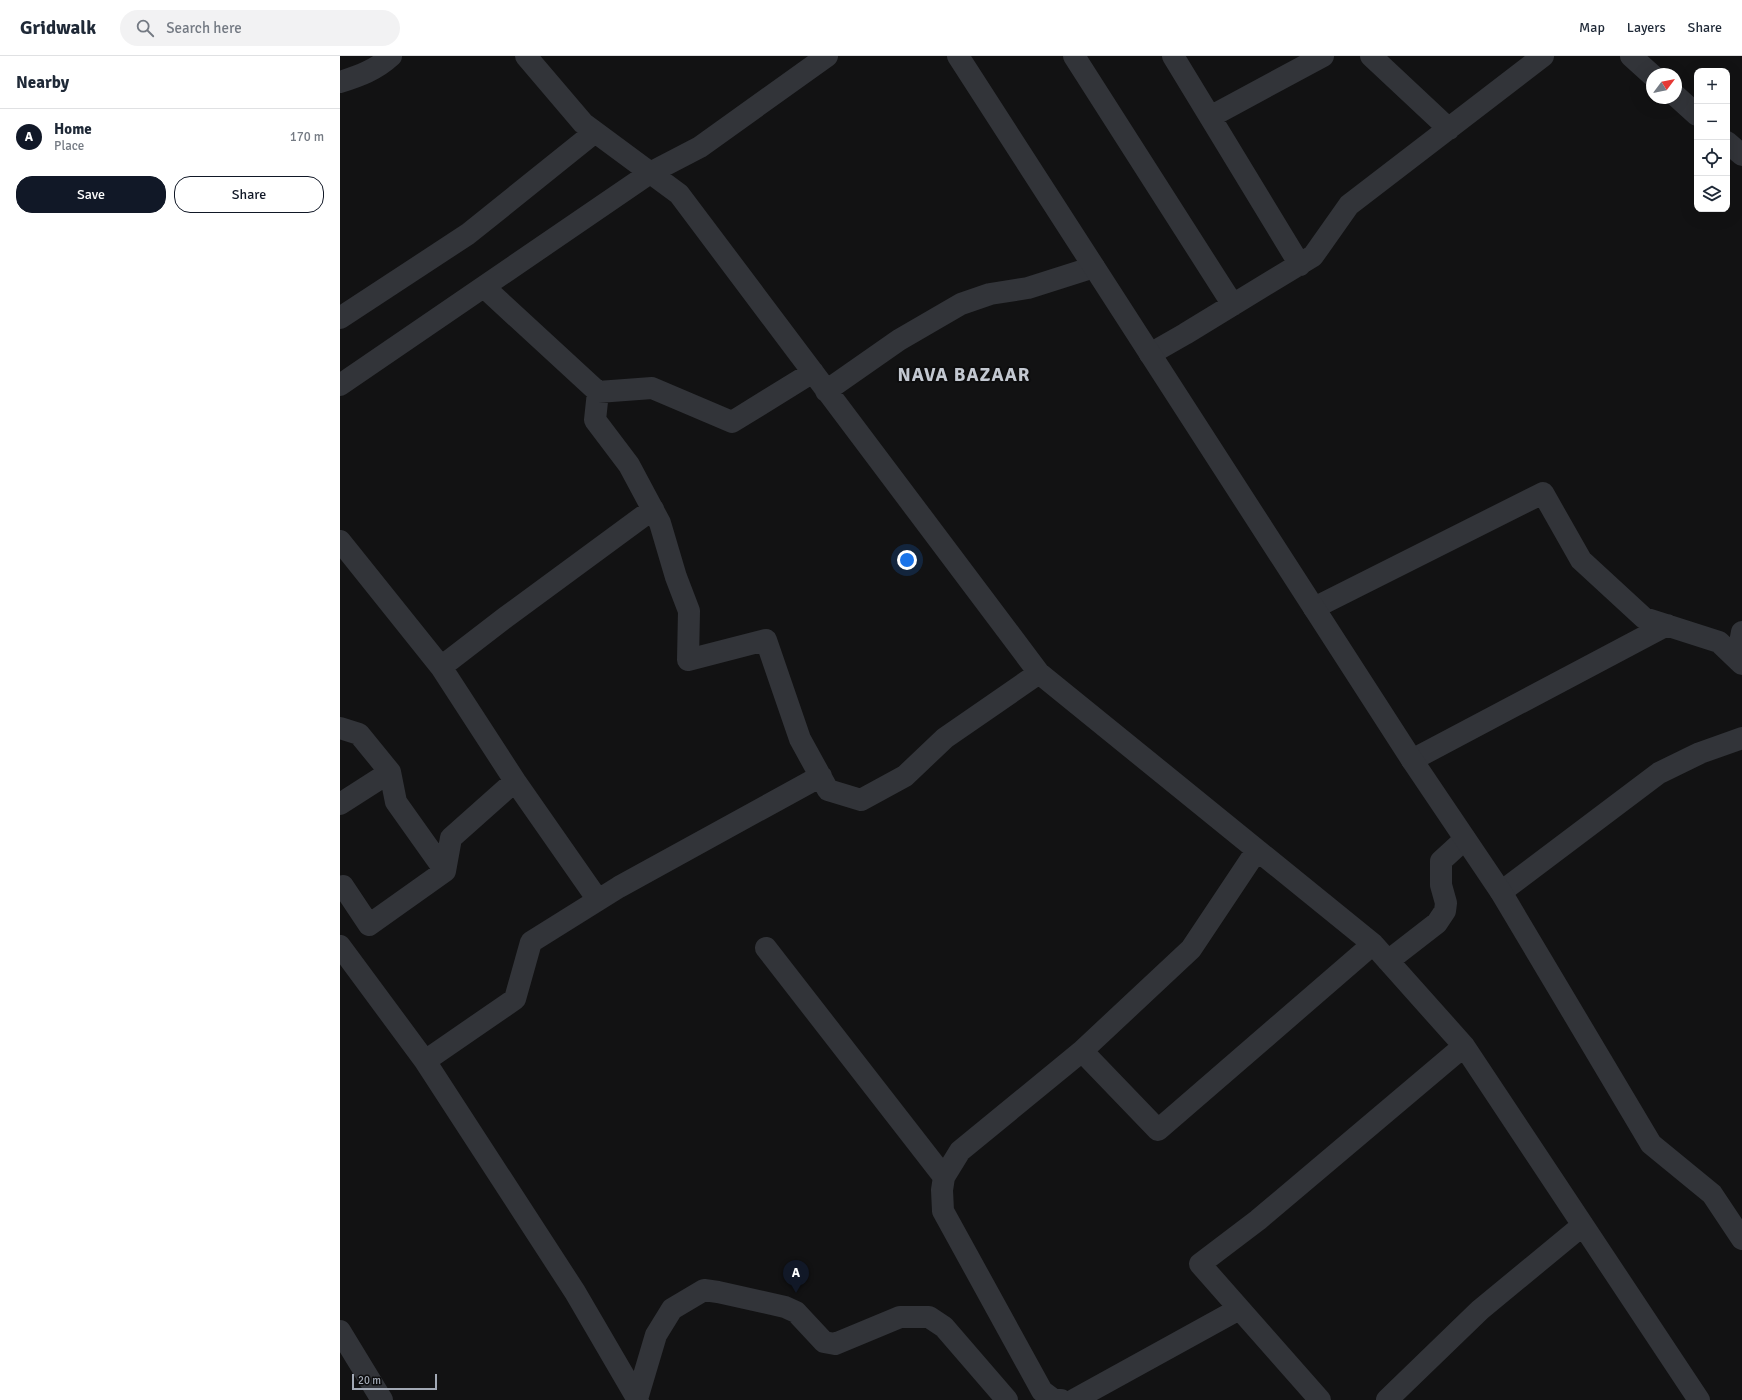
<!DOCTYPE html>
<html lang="en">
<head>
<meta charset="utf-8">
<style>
  body { margin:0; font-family:Signika,sans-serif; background:#f2f2f3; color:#1f2937 }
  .controls { position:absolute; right:12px; top:12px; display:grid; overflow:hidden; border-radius:8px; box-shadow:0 4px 16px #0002 }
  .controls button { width:36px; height:36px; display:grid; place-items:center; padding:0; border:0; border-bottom:1px solid #e0e1e3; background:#fff; color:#1f2937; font:20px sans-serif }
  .compass { position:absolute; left:1306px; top:12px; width:36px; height:36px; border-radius:50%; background:#fff; box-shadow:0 4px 16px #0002; rotate:58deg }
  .scale { position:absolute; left:12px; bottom:10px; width:85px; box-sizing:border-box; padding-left:4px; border:2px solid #a2a9b5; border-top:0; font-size:11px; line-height:14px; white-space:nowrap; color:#a2a9b5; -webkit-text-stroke:3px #0d0d0e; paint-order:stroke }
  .you { position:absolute; left:567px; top:504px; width:14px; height:14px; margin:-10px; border:3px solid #fff; border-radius:50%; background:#1a73e8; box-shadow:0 0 0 6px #1a73e833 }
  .badge { display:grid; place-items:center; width:26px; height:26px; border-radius:50%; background:#111827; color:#fff; font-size:13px; font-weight:700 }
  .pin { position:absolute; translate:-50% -33px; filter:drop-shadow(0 1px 2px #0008) }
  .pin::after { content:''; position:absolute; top:21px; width:14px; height:12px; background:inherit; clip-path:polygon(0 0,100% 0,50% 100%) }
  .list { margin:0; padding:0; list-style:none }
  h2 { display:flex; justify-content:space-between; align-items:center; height:52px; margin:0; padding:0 16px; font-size:17px }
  h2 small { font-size:13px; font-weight:400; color:#747a83 }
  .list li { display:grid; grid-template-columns:26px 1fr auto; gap:12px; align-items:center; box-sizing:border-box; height:56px; padding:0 16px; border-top:1px solid #e0e1e3 }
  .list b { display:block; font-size:15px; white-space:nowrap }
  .list p { margin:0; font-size:13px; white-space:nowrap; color:#747a83 }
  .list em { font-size:13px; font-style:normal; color:#747a83 }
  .actions { display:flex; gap:8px; padding:12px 16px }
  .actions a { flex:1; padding:9px 0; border:1px solid #111827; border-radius:16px; text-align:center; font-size:14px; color:#111827 }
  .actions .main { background:#111827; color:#fff }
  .icon { flex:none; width:22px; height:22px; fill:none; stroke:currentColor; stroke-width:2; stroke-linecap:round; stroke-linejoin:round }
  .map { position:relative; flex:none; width:1402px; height:1344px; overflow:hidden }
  header { display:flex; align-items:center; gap:24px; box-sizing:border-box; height:56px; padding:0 20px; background:#fff; border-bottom:1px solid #e0e1e3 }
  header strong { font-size:19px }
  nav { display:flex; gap:22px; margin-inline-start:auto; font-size:14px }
  .search { width:280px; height:36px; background:#f2f2f3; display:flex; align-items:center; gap:10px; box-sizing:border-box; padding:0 14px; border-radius:22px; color:#747a83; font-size:15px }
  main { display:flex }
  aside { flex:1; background:#fff }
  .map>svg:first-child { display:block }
</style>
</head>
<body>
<header>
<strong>Gridwalk</strong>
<div class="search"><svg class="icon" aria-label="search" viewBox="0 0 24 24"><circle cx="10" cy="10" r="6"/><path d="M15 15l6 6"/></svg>Search here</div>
<nav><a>Map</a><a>Layers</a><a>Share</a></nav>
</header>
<main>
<aside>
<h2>Nearby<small></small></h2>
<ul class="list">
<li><span class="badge">A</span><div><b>Home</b><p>Place</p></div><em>170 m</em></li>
</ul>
<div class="actions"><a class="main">Save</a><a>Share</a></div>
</aside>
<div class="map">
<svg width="1402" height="1344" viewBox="0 0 1402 1344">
  <rect width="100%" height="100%" fill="#121213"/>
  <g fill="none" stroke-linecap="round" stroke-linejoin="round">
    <path stroke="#323439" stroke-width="22" d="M186 0 243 67 339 138 699 617 1033 888 1124 990 1359 1344
      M734 0 893 249
      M833 0 960 209
      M1031 0 1109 73
      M0 26C19 20 36 14 51 0
      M870 61 983 0
      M144 231 258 336 312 332 392 366 473 316
      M0 262 128 178 255 76
      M810 298 845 278 973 200 1009 149 1203 0
      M0 329 310 117 360 91 487 0
      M486 335 559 284 621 248 650 238 688 232 754 211
      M258 336 255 364 289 409 320 467 336 521 349 555 348 604 426 584 460 683 488 734 521 744 565 720 605 682 699 617
      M0 485 101 611 166 561 313 453
      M974 552 1203 437 1241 504 1304 562 1379 586 1402 608
      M1397 603 1402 576
      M101 611 175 725 258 844
      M0 672 19 678 50 716
      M1072 704 1327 569
      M0 748 50 716 56 746 105 815 111 782 175 725
      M917 794 851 893 742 995 818 1074 1033 888
      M0 833 3 830 29 869 105 815
      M1161 836 1319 717 1360 697 1402 682
      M0 890 85 1005 175 943 191 886 279 831 481 720
      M426 892 604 1121
      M1048 905 1097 867 1105 855 1106 847 1101 829V805L1125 783
      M85 1005 235 1236 298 1344
      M0 1275 42 1344
      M297 1343 316 1279 332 1253 364 1234 378 1236 445 1251 456 1256 484 1286 495 1288 560 1261H589L604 1271 667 1344
      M721 1344H714L702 1335 603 1155 602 1134 604 1121 620 1095 742 995
      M734 1344 899 1253
      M980 1344 860 1208 918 1164 1124 990
      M1047 1344 1140 1254 1243 1169"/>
    <path stroke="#323439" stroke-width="22" d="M618 0 1072 704 1161 836 1311 1088 1372 1138 1402 1183
      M1291 0 1312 19
      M1336 40 1357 59
      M1387 86 1402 99"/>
  </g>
  <g text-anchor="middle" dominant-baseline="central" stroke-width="4" stroke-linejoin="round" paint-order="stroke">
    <g font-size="19" font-weight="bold" letter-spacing="1" fill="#c3c8d1" stroke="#0d0d0e">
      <text x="624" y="319">NAVA BAZAAR</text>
    </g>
  </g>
</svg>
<div class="controls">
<button>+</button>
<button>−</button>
<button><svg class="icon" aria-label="locate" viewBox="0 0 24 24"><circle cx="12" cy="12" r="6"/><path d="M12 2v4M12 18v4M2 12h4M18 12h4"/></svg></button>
<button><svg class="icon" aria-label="layers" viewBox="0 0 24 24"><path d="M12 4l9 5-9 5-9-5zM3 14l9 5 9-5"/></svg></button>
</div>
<svg class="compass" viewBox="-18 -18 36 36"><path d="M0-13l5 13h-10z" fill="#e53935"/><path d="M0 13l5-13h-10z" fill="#747a83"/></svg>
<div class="scale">20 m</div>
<div class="you"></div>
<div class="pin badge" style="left:456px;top:1237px">A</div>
</div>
</main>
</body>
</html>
